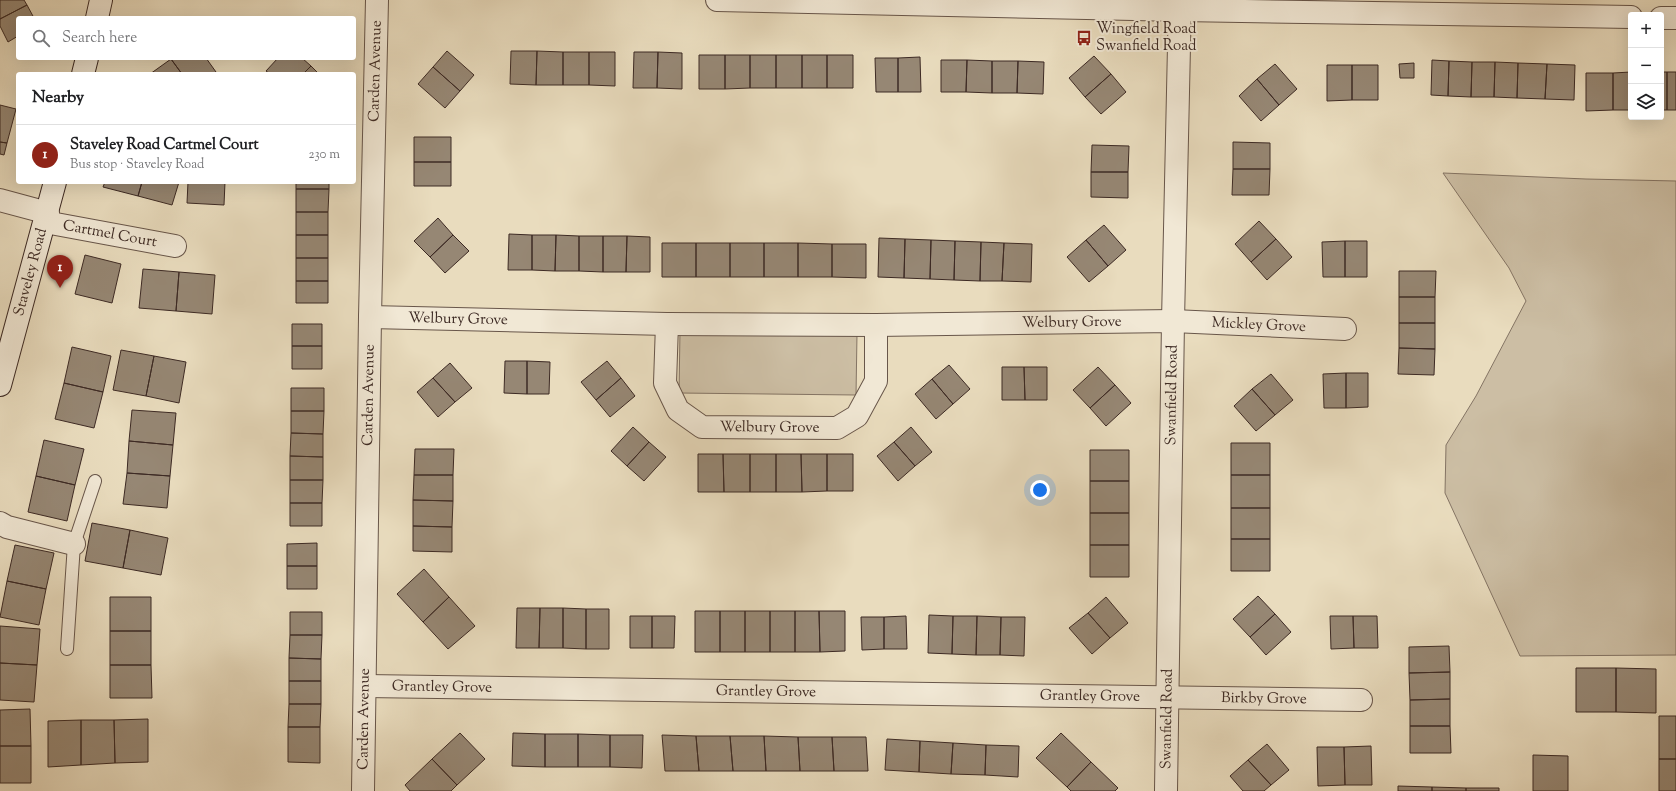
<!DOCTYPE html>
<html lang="en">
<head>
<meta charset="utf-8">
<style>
  body { margin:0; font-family:"Sorts Mill Goudy",serif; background:#f2f2f2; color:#202124 }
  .controls { position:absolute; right:12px; top:12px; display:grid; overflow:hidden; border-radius:4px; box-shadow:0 4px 16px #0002 }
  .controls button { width:36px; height:36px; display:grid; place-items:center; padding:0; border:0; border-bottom:1px solid #e0e0e0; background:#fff; color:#202124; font:20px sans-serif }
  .you { position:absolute; left:1040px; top:490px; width:14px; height:14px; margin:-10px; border:3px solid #fff; border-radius:50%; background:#1a73e8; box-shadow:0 0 0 6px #1a73e833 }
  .badge { display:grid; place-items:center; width:26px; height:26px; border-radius:50%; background:#8f2418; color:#fff; font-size:13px; font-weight:700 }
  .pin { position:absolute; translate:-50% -33px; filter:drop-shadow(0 1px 2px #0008) }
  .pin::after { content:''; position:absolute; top:21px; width:14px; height:12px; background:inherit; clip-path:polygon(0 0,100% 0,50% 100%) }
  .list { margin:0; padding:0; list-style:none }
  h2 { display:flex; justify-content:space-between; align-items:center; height:52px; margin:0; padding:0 16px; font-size:17px }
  h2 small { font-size:13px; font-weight:400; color:#757577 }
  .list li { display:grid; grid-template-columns:26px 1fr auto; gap:12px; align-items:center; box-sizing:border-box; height:60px; padding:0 16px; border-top:1px solid #e0e0e0 }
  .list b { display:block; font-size:15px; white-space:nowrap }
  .list p { margin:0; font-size:13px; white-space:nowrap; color:#757577 }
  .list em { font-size:13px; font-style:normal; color:#757577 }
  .icon { flex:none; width:22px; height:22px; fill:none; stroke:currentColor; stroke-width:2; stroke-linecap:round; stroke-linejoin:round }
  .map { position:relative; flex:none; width:1676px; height:791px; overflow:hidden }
  .search { position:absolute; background:#fff; box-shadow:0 4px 16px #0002; left:16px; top:16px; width:340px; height:44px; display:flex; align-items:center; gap:10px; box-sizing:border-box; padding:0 14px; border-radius:4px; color:#757577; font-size:15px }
  .panel { position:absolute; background:#fff; box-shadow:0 4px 16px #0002; left:16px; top:72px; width:340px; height:112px; border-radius:4px }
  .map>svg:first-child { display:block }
</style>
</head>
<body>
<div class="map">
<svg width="1676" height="791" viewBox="0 0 1676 791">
  <rect width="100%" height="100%" fill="#e9dcbe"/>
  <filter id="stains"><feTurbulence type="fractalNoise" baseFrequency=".005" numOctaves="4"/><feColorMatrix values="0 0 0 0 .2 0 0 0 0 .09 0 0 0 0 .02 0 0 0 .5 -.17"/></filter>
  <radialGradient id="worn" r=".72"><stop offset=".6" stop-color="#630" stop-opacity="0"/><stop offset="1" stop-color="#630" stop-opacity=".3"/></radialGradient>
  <path fill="#ccbea4" stroke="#847464" d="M1443 173 1586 179 1676 181V655L1520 656 1445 493 1446 445 1476 396 1526 301 1509 268Z
    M680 331 857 334 856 395 679 393Z"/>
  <path fill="#968774" stroke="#3d2a24" d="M0 0H24L27 5 0 19Z
    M27 5 34 18H18V36L8 42 0 26V19Z
    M447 51 474 75 460 91 433 67Z
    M511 51H537L536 85 510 84Z
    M537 51 563 52V85H536Z
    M563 52H589V85H563Z
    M589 52H615V86L589 85Z
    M634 52H658L657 88H633Z
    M658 52 682 53V89L657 88Z
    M699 55H725V89H699Z
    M725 55H750V88L725 89Z
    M750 55H776V88H750Z
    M776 55H802V88H776Z
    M802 55H827V88H802Z
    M827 55H853V88H827Z
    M1094 56 1111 74 1085 97 1069 78Z
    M920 57 921 92H898V58Z
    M172 58H206L216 72 213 74H182L171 59Z
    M278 58H302L311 66 303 74H270L266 71Z
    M875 58H898V92H876Z
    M171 59 182 74H150Z
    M941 60H967L966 92H941Z
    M967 60 992 61V93L966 92Z
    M1432 60 1449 61 1448 96 1431 95Z
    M992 61H1018L1017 93H992Z
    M1018 61 1044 62 1043 94 1017 93Z
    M1449 61 1472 62 1471 97 1448 96Z
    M1472 62H1495L1494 97H1471Z
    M1495 62 1518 63 1517 98 1494 97Z
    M1414 63V78H1400L1399 64Z
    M1518 63 1547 64 1545 99 1517 98Z
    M1275 64 1297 89 1279 105 1257 79Z
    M1547 64 1575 65 1574 100 1545 99Z
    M1327 65H1352V100L1327 101Z
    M1352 65H1378V100H1352Z
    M311 66 319 74H303Z
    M433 67 460 91 445 108 418 84Z
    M1631 72V110H1613V73Z
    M1661 72H1667V110H1661Z
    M1667 72H1676V110H1667Z
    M1586 73H1613V110L1586 111Z
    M1111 74 1126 92 1101 114 1085 97Z
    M1257 79 1279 105 1261 121 1239 96Z
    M0 105 16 109 7 143 0 142Z
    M414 137H451V162H414Z
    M0 142 7 143 4 155 0 154Z
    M1233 142 1270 143V169H1233Z
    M1092 145 1129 146 1128 172H1091Z
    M414 162H451V186H414Z
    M1233 169H1270L1269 195H1232Z
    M1091 172H1128V198L1091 197Z
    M105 182H142L138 196 103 187Z
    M142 182H179L172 205 138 196Z
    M188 182H225L224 205 187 203Z
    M296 182H329V189H296Z
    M296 189H329L328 212H296Z
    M296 212H328V235H296Z
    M438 218 453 235 430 257 414 241Z
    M1259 221 1276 239 1251 262 1235 244Z
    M1104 225 1126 250 1108 266 1086 240Z
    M509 234 532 235V270H508Z
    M296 235H328V258H296Z
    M453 235 469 251 445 273 430 257Z
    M532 235H556L555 271 532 270Z
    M556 235 579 236V271H555Z
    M579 236H603V272L579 271Z
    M603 236H627L626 272H603Z
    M627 236 650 237V272H626Z
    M879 238 905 239 904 278 878 277Z
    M905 239 931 240 930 279 904 278Z
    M1276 239 1292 257 1267 280 1251 262Z
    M931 240 955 241 954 280 930 279Z
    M1086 240 1108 266 1089 282 1067 257Z
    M955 241 981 242 980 281 954 280Z
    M1345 241V277H1323L1322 242Z
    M1345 241H1367V277H1345Z
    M981 242 1004 243 1002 281H980Z
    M662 243H696V277H662Z
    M696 243H730V277H696Z
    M730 243H764V277H730Z
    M764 243H798V277H764Z
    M798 243 832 244V277H798Z
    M1004 243 1032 244 1031 282 1002 281Z
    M832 244H866V278L832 277Z
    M85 255 121 264 112 303 75 294Z
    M296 258H328V281H296Z
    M143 269 179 272 176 311 139 308Z
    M1399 271H1436L1435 297H1399Z
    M179 272 215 275 212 314 176 311Z
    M296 281H328V303H296Z
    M1399 297H1435V323H1399Z
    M1399 323H1435V349L1399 348Z
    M292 324H322V346H292Z
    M292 346H322V369H292Z
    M72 347 111 356 103 392 64 383Z
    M1399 348 1435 349 1434 375 1398 374Z
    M121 350 154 356 146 396 113 390Z
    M154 356 186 362 179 403 146 396Z
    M505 361H527V394L504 393Z
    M527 361 550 362 549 394H527Z
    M607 361 621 378 596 400 581 382Z
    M450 363 472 388 455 402 433 378Z
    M949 365 970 389 953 404 932 379Z
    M1002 367H1024L1025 400H1002Z
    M1024 367H1047V400H1025Z
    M1098 367 1115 385 1090 408 1073 390Z
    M1346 373H1368V407L1346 408Z
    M1346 373V408H1324L1323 374Z
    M1271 374 1293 400 1275 415 1252 389Z
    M433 378 455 402 438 417 417 392Z
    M621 378 635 396 610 417 596 400Z
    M932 379 953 404 936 419 915 394Z
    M64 383 103 392 94 428 55 419Z
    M1115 385 1131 403 1106 426 1090 408Z
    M291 388H324V411H291Z
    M1252 389 1275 415 1256 431 1234 406Z
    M132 410 176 413 173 445 129 441Z
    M291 411H324L323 434 291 433Z
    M633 427 649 442 627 466 611 451Z
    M911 427 932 452 915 466 894 442Z
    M291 433 323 434V457L290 456Z
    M44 440 84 449 75 485 36 476Z
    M129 441 173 445 170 476 127 473Z
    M649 442 666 457 644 481 627 466Z
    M894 442 915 466 898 481 877 456Z
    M1231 443H1270V475H1231Z
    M415 449H454L453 475H414Z
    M1090 450H1129V481H1090Z
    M698 454H723L724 492H698Z
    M723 454H750V492H724Z
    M750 454H776V492H750Z
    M776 454H801L802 492H776Z
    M801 454H827V491L802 492Z
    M827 454H853V491H827Z
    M290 456 323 457V480H290Z
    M127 473 170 476 167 508 123 504Z
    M414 475H453V501L413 500Z
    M1231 475H1270V508H1231Z
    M36 476 75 485 67 521 28 512Z
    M290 480H323L322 503H290Z
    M1090 481H1129V513H1090Z
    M413 500 453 501 452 527 413 526Z
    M290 503H322V526H290Z
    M1231 508H1270V539H1231Z
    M1090 513H1129V545H1090Z
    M92 523 130 530 123 568 85 561Z
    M413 526 452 527V552L413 551Z
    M130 530 168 538 161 575 123 568Z
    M1231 539H1270V571H1231Z
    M317 543V566H287V544Z
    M15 545 54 553 46 589 7 581Z
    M1090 545H1129V577H1090Z
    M287 566H317V589H287Z
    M424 569 449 597 423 622 397 594Z
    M7 581 46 589 39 625 0 617Z
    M1258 596 1275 614 1250 637 1233 619Z
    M110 597H151V631H110Z
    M449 597 475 626 448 649 423 622Z
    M1106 597 1128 623 1110 638 1088 613Z
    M517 608H540L539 648H516Z
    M540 608H563V648H539Z
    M563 608 586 609V649L563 648Z
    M586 609H609V649H586Z
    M695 611H720V652H695Z
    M720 611H745V652H720Z
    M745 611H770V652H745Z
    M770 611H795V652H770Z
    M795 611H819L820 652H795Z
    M819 611H845V651L820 652Z
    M290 612H322V635H290Z
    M1088 613 1110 638 1092 654 1069 628Z
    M1275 614 1291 632 1266 655 1250 637Z
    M929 615 953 616 952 654 928 653Z
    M630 616H652V648H630Z
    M652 616H675L674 648H652Z
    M906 616 907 649H884V617Z
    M953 616H977L976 655 952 654Z
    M977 616 1001 617 1000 655H976Z
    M1330 616H1353L1354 648 1331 649Z
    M1353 616H1377L1378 648H1354Z
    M861 617H884V649L862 650Z
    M1001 617H1025L1024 656 1000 655Z
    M0 626 40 629 37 665 0 663Z
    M110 631H151V665H110Z
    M290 635H322L321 659 289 658Z
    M1449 646 1450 672 1409 673V647Z
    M289 658 321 659V681H289Z
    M0 663 37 665 34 702 0 700Z
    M110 665H151L152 698H110Z
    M1576 668H1616V712H1576Z
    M1616 668 1656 669V713L1616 712Z
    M1450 672V699L1410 700 1409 673Z
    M289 681H321V704H289Z
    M1450 699V726H1410V700Z
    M289 704H321L320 727H288Z
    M30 709 31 746H0V710Z
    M1659 716H1676V759H1659Z
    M148 719V762L115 763 114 720Z
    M81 720V765L48 767V721Z
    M81 720H114L115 763 81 765Z
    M1410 726H1450L1451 753H1410Z
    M288 727H320V763L288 762Z
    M460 733 485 759 457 785 432 759Z
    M513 733 545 734V767L512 766Z
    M1061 733 1091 762 1067 787 1036 758Z
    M545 734H578V767H545Z
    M578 734 610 735V767H578Z
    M610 735H643L642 768 610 767Z
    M662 735 696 736 699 771H665Z
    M696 736H730L733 771H699Z
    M730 736H764L766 771H733Z
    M764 736 798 737 800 771H766Z
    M798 737H832L834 771H800Z
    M832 737H866L868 771H834Z
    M887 739 920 741 919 772 885 770Z
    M920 741 953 743 951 774 919 772Z
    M953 743 986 745 985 775 951 774Z
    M1267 744 1289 770 1271 785 1248 760Z
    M986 745 1019 746 1018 777 985 775Z
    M0 746H31V783H0Z
    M1371 746 1372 785H1345L1344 747Z
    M1317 747H1344L1345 785 1318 786Z
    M1533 755 1568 756V791H1533Z
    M432 759 457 785 451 791H410L405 785Z
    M1659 759H1676V791H1659Z
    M1248 760 1271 785 1264 791H1243L1230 776Z
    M1091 762 1118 788 1115 791H1071L1067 787Z
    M1398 786 1432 787V791H1398Z
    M1432 787 1466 788V791H1432Z
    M1466 788H1499V791H1466Z"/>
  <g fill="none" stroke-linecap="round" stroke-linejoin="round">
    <defs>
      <path id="lane" d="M67 649 74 544 95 481"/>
      <g id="street">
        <path d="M717 0 1180 10 1631 17"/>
        <path d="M1661 18H1676"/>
        <path d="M0 200 48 213"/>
        <path id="s1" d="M45 222 175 246"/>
        <path id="s2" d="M370 317 667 324 876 325 1173 321 1345 329"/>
        <path id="s3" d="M667 324 665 383 678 410 702 427 837 428 857 416 876 381V325"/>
        <path d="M0 523 7 527 74 544"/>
        <path id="s4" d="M365 686 1361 700"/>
        <path id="s5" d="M363 791 370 317 377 0"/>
        <path id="s6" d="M1166 791 1173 321 1180 0"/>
      </g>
      <g id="secondary">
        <path d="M97 18 101 0"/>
        <path d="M83 74 87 58"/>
        <path id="s7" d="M0 385 55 182"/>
      </g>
    </defs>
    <use href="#lane" stroke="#68564a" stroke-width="14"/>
    <use href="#street" stroke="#68564a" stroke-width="24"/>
    <use href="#secondary" stroke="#3d2a24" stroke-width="24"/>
    <use href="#lane" stroke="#f1e8d5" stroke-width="12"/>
    <use href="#street" stroke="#f1e8d5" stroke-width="22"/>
    <use href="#secondary" stroke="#f1e8d5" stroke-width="22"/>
  </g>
  <defs>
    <symbol id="bus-bare" viewBox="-9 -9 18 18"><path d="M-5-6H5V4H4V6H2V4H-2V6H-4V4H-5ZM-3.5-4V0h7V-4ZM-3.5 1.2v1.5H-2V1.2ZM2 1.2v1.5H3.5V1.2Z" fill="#8f2418" stroke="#f1e8d5" stroke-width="2.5" paint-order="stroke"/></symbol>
  </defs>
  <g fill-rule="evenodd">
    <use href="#bus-bare" x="1073" y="27" width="22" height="22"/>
  </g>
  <g text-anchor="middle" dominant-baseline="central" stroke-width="4" stroke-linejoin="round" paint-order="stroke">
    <g font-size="15" fill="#3d2a24" stroke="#f1e8d5" text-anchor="start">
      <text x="1096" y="29">Wingfield Road<tspan x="1096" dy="17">Swanfield Road</tspan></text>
    </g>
    <g font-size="15" fill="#3d2a24" stroke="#f1e8d5">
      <text stroke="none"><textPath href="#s5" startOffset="720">Carden Avenue</textPath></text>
      <text stroke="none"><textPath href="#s1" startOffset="66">Cartmel Court</textPath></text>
      <text stroke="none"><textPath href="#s7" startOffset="117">Staveley Road</textPath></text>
      <text stroke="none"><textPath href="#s2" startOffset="88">Welbury Grove</textPath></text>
      <text stroke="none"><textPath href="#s2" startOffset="702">Welbury Grove</textPath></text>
      <text stroke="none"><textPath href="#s2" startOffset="889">Mickley Grove</textPath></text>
      <text stroke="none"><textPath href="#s5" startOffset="396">Carden Avenue</textPath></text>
      <text stroke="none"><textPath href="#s6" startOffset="396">Swanfield Road</textPath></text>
      <text stroke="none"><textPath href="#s3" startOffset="186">Welbury Grove</textPath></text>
      <text stroke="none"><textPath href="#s4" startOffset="77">Grantley Grove</textPath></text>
      <text stroke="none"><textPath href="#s4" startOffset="401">Grantley Grove</textPath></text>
      <text stroke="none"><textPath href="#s4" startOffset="725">Grantley Grove</textPath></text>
      <text stroke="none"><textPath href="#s4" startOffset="899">Birkby Grove</textPath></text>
      <text stroke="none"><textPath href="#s5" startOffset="72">Carden Avenue</textPath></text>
      <text stroke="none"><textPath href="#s6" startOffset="72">Swanfield Road</textPath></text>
    </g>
  </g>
  <rect width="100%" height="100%" filter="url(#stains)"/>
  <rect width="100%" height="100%" fill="url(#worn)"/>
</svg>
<div class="controls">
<button>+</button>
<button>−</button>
<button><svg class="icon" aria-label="layers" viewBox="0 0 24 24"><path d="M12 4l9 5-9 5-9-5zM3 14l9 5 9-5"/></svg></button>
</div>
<div class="you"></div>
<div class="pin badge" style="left:60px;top:288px">1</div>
<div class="search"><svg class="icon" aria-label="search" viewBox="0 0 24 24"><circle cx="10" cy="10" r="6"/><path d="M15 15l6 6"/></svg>Search here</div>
<section class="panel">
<h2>Nearby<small></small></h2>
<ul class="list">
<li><span class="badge">1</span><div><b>Staveley Road Cartmel Court</b><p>Bus stop · Staveley Road</p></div><em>230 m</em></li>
</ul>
</section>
</div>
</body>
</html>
